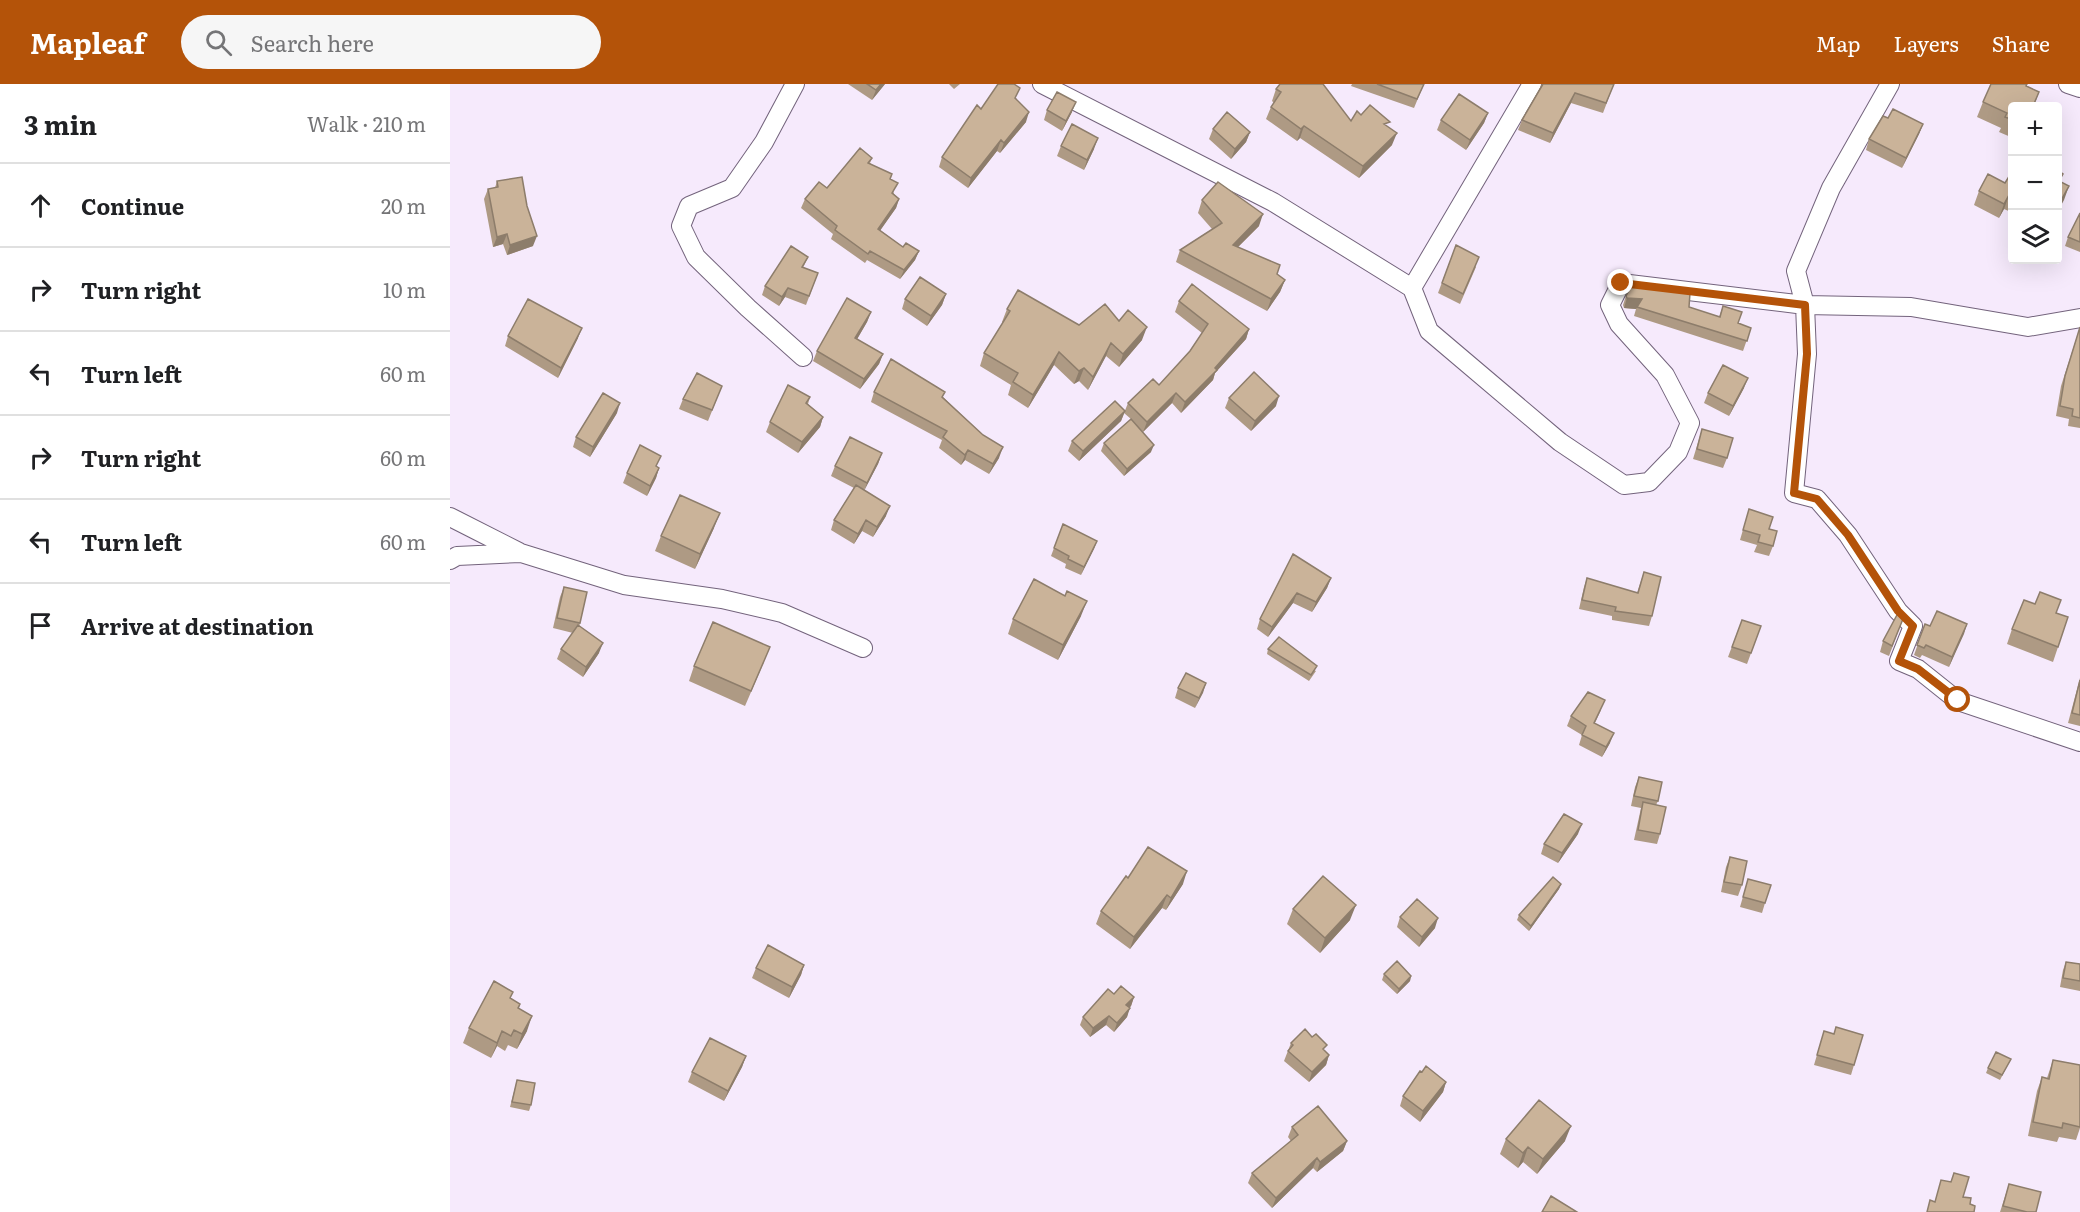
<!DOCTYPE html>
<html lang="en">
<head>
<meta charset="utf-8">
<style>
  body { margin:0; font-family:Literata,serif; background:#f6f6f6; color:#202124 }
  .controls { position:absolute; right:18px; top:18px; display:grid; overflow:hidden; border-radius:6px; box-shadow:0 6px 24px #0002 }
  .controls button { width:54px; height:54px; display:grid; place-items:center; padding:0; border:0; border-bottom:2px solid #e0e0e0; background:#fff; color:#202124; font:30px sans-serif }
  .stop { position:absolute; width:18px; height:18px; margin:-14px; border:4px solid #b45309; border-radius:50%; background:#fff }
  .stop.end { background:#b45309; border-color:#fff; box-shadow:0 2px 6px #0008 }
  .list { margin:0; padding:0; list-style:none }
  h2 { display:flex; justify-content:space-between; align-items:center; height:78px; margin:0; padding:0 24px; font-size:26px }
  h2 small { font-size:20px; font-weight:400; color:#757577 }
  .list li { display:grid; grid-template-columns:39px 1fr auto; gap:18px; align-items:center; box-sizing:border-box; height:84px; padding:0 24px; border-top:2px solid #e0e0e0 }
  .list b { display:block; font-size:22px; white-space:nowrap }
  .list em { font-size:20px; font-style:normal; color:#757577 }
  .icon { flex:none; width:33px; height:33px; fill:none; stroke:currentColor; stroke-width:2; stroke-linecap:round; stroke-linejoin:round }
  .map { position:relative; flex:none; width:1630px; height:1128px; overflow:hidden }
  header { display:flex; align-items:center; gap:36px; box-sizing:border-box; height:84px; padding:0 30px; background:#b45309; color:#fff }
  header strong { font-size:28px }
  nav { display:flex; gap:33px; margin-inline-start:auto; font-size:21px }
  .search { width:420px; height:54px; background:#f6f6f6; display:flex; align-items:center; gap:15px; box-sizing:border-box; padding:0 21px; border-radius:33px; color:#757577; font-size:22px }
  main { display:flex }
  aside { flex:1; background:#fff }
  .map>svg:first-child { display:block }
</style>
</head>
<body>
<header>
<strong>Mapleaf</strong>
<div class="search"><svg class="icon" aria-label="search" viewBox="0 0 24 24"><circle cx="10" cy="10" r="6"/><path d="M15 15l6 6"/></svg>Search here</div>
<nav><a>Map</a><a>Layers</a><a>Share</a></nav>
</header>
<main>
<aside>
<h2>3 min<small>Walk · 210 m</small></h2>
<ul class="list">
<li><svg class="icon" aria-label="ahead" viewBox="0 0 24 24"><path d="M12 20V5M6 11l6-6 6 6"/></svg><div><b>Continue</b></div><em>20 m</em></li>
<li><svg class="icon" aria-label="right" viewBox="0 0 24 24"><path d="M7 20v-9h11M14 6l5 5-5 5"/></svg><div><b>Turn right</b></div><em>10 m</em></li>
<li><svg class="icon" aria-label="left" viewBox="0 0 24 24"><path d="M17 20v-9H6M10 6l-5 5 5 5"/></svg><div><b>Turn left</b></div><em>60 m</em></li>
<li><svg class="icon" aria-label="right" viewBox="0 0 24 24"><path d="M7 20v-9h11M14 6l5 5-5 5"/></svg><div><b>Turn right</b></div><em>60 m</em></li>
<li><svg class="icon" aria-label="left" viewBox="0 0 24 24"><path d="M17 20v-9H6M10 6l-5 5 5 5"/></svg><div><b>Turn left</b></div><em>60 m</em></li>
<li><svg class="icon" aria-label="arrive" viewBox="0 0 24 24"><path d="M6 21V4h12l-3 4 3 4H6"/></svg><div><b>Arrive at destination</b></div></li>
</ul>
</aside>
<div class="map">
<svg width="1630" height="1128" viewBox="0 0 1630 1128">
  <rect width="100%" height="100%" fill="#f6eafc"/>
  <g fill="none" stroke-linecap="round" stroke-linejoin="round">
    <defs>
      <path id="minor" d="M345 0 314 58 282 104 239 122 231 142 246 173 298 224 353 273
        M592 0 823 118 962 204
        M1082 0 962 204 979 247 1110 358 1174 401 1199 398 1228 368 1240 339 1215 291 1169 240 1160 221 1171 199 1355 221 1461 223 1578 243 1630 234
        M1440 0 1381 104 1346 187 1355 221 1357 270 1344 409 1367 415 1398 451 1448 527 1463 542 1449 577 1468 585 1508 617 1630 658
        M1618 0 1630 4
        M0 433 69 468
        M0 476 7 472 71 469 174 501 272 515 332 529 413 564"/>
    </defs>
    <use href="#minor" stroke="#73637c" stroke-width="20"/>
    <use href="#minor" stroke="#fff" stroke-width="18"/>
  </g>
  <path fill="#ae9a84" d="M398 0H435L422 16Z
    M499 0H510L504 5Z
    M902 0H974L964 24 901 2Z
    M1092 0H1164L1153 29 1121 19 1100 59 1068 46 1072 36Z
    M1577 0V2L1589 8 1584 22H1563V54L1549 48 1551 44 1527 33 1533 18Z
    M826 5 901 37 911 31 938 43 942 61 909 94 850 54 847 57 816 35 821 23 824 19 822 17Z
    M566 14 576 38 550 69 547 67 518 104 489 83 492 73 531 25Z
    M597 26 622 28 612 47 594 36Z
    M1038 29 1034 39 1016 66 987 46 991 36Z
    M1438 34 1473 40 1469 50 1452 84 1416 66 1419 55Z
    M763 45 800 48 796 58 781 75 759 55Z
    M611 62 644 65 634 86 607 72Z
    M422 74 420 79 440 95 444 110 449 115 446 124 430 146 453 163 469 167 465 176 450 195 417 176 415 179 381 155 383 150 351 124 355 115 377 104Z
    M1563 86V129L1554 125 1549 134 1524 121 1529 107 1555 99Z
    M47 97 83 162 57 171 53 160 43 163 34 115 38 105 45 104Z
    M752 116 809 142 788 163 835 196 830 208 817 227 726 178 730 166 762 145 748 129Z
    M1630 129V168L1615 162 1618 153Z
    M1006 161 1026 183 1010 220 988 209Z
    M358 173 353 184 368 189 356 221 335 213 329 222 312 211 315 202Z
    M496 210 492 221 477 242 452 225 455 215Z
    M1176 212 1239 223 1269 233 1273 222 1288 239 1301 244 1293 267 1184 232 1186 225 1174 224 1173 221Z
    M729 217 799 245 796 255 765 289 763 296 731 329 722 319 693 348 688 343 701 368 674 392 651 367 654 359 681 335 674 329 678 319 709 301 740 267 752 249 725 228Z
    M557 225 629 241 669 237 692 256 669 283 656 272 638 306 629 297 624 300 604 281 578 324 558 311 561 301 530 282 534 269 553 239 552 238Z
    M421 228 417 238 407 255 433 270 429 280 410 305 363 277 367 267Z
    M1630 243V344L1618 342 1619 335 1606 332 1611 302Z
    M58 252 128 254 108 294 55 262Z
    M272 302 258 337 229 325 233 315Z
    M1294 304 1279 332 1254 319 1258 309Z
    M424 308 493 313 533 351 549 374 539 390 515 376 511 381 489 364 492 356 421 318Z
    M360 313 358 320 373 333 370 343 348 369 316 348 320 338Z
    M779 314 826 322 801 347 775 324Z
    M675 327 671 337 629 377 618 367 622 357Z
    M167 329 140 373 123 363 126 353Z
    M1252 345 1277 374 1273 384 1243 375Z
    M432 369 428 380 414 406 436 432 423 453 412 447 404 460 381 446 384 436 404 404 381 392 385 382Z
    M207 383 209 384 206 394 197 412 173 399 177 389Z
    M1299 425 1319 445 1323 462 1319 472 1304 468 1307 461 1290 456Z
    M613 440 647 457 631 491 615 484 616 480 601 472Z
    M264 444 245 485 205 467 211 452Z
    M843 470 881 494 877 504 862 528 843 519 818 553 807 545 810 535Z
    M1194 488 1202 532 1199 542 1162 536V532L1129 525 1134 503 1137 494 1187 509Z
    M114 503 130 539 129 543 149 569 133 593 107 575 111 565 123 549 103 544 110 513Z
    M1607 529 1608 563 1603 578 1557 560 1562 545Z
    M631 532 608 576 558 550 563 535Z
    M1453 535 1439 572 1430 568 1433 557Z
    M1292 536 1311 542 1297 580 1278 573Z
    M1475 540 1480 542 1517 540 1499 583 1472 571 1470 574 1464 571Z
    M818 565 866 587 859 597 817 570Z
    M314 578 295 622 239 597 244 582Z
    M1630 594V642L1618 639Z
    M756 599 745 624 725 614 728 604Z
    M1151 626 1145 639 1160 659 1152 673 1129 661 1132 651 1117 642 1121 632Z
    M1189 693 1208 717 1206 721 1210 750 1207 760 1184 756 1191 724 1181 722 1185 703Z
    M1128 750 1108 779 1091 770 1094 760Z
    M1280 773 1292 801 1288 812 1271 808 1276 783Z
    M678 794 733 800 716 826 712 824 680 865 646 840 651 827Z
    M1298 795 1315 819 1312 829 1290 823Z
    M1111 800 1109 805 1079 847 1067 836 1069 831Z
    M843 825 900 836 870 869 837 840Z
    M950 833 985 844 969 863 947 843Z
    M1616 878 1630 880V907L1610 903 1613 886Z
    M354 881 351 891 339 914 302 894 306 884Z
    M934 890 961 892 960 897 947 910 932 896Z
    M664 910 684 913 681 922 679 924 677 933 664 948 656 941 640 953 630 941 633 933Z
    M61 915 70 920 69 925 77 947 67 965 58 961 55 967 47 962 41 974 13 959 19 944Z
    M1374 947 1404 981 1401 991 1364 981Z
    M841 959 875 967 879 971 876 981 859 998 834 977Z
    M296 972 292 983 274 1017 238 998 242 988Z
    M1561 975 1550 996 1536 989 1538 984Z
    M1603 976 1630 981V1044L1626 1056 1609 1053 1607 1058 1578 1052 1587 1007 1592 993 1597 994Z
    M67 996 81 1021 79 1027 60 1023Z
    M996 998 993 1008 970 1038 950 1022 953 1012Z
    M842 1043 897 1057 893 1067 867 1088 863 1084 822 1124 798 1099 802 1089 841 1057 838 1053Z
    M1056 1055 1115 1057 1087 1090 1073 1078 1068 1084 1050 1070Z
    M1559 1100 1586 1128H1550Z"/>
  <path fill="#8d7d6b" d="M431 0H435L422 16 426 6Z
    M1125 9 1121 19 1100 59 1103 49Z
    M626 18 622 28 612 47 616 37Z
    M579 28 576 38 550 69 554 59Z
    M1038 29 1034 39 1016 66 1020 56Z
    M1473 40 1469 50 1452 84 1456 74Z
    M854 42 850 54 847 57 851 45Z
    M800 48 796 58 781 75 785 65Z
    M947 49 942 61 909 94 913 82Z
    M648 54 644 65 634 86 637 76Z
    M551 56 547 67 518 104 521 94Z
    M1619 102 1614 116 1608 127 1610 118Z
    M1559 111 1554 125 1549 134 1554 120Z
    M449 115 446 124 425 154 428 145Z
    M813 130 809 142 778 173 783 161Z
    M57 150 53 160 43 163 47 153Z
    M87 152 83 162 57 171 60 161Z
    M469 167 465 176 450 195 454 186Z
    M835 196 830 208 817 227 821 215Z
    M338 204 335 213 329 222 332 213Z
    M496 210 492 221 477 242 481 232Z
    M1177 214 1192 215 1186 225 1174 224Z
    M421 228 417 238 402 264 405 254Z
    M697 243 692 256 669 283 673 270Z
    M132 244 128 254 108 294 111 284Z
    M799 245 796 255 765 289 763 296 731 329 735 318Z
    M661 259 656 272 638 306 643 293Z
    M609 268 604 281 578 324 583 311Z
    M433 270 429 280 410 305 414 295Z
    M634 284 629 297 624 300 629 287Z
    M1298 294 1294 304 1279 332 1283 322Z
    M726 309 722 319 693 348 697 338Z
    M829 312 826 322 801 347 805 337Z
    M170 319 167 329 140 373 143 363Z
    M675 327 671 337 629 377 633 367Z
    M373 333 370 343 348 369 352 358Z
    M704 361 701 368 674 392 677 385Z
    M553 363 549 374 539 390 543 380Z
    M518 366 515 376 511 381 515 371Z
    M432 369 428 380 413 409 417 399Z
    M209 384 206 394 197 412 200 402Z
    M440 422 436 432 423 453 427 443Z
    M270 429 264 444 245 485 250 470Z
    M416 436 412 447 404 460 408 450Z
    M647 457 644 465 631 491 634 483Z
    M881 494 877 504 862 528 866 518Z
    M847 509 843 519 818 553 822 543Z
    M637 517 631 532 608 576 613 561Z
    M1517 540 1514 550 1499 583 1502 573Z
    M153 559 149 569 133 593 136 583Z
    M756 599 753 609 745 624 749 614Z
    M1164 649 1160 659 1152 673 1156 663Z
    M1132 740 1128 750 1108 779 1112 769Z
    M737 787 733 800 716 826 721 814Z
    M1111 800 1109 805 1079 847 1081 842Z
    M717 811 712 824 680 865 684 853Z
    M906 821 900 836 870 869 875 854Z
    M988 834 985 844 969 863 972 853Z
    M354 881 351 891 339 914 342 903Z
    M961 892 960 897 947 910 949 905Z
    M684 913 681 922 673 930 676 921Z
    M680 924 677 933 664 948 667 939Z
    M82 932 77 947 67 965 72 950Z
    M659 932 656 941 640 953 643 944Z
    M52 947 47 962 41 974 47 959Z
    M879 971 876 981 859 998 862 988Z
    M296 972 292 983 274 1017 278 1007Z
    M996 998 993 1008 970 1038 973 1027Z
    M1121 1042 1115 1057 1087 1090 1093 1075Z
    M897 1057 893 1067 867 1088 870 1078Z
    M1078 1063 1073 1078 1068 1084 1073 1069Z
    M867 1074 863 1084 822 1124 826 1114Z"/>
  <path fill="#cab399" stroke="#8d7d6b" stroke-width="1.5" d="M417 0H431L426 6Z
    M548 0H564L570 4 565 14 579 28 554 59 551 56 521 94 492 73 527 21 531 25Z
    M830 0H873L901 37 907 27 911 31 920 21 940 38 934 40 947 49 913 82 854 42 851 45 821 23 831 8 826 5Z
    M927 0H974L967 15Z
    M1093 0H1164L1156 19 1125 9 1103 49 1072 36Z
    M1541 0H1577L1576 2 1589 8 1583 22H1563V36L1555 33 1557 29 1533 18Z
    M607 8 626 18 616 37 597 26Z
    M1009 10 1038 29 1020 56 991 36Z
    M1443 25 1473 40 1456 74 1419 55 1433 32 1438 34Z
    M777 28 800 48 785 65 763 45Z
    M622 40 648 54 637 76 611 62Z
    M410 64 422 74 418 79 442 90 440 95 448 99 442 109 449 115 428 145 453 163 456 159 469 167 454 186 420 167 418 170 385 146 387 142 355 115 369 98 377 104Z
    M1563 86V113L1559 111 1554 120 1529 107 1538 90 1555 99Z
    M1608 86 1613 90 1609 97 1619 102 1610 118 1608 117Z
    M72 93 77 122 87 152 60 161 57 150 47 153 38 105 48 103 47 97Z
    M768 98 813 130 783 161 830 181 827 190 835 196 821 215 730 166 772 139 752 116Z
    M1630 129V158L1618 153Z
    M1006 161 1029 173 1013 210 992 199Z
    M341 162 358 173 352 183 368 189 359 212 338 204 332 213 315 202Z
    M470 193 496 210 481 232 455 215Z
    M742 200 799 245 765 284 767 286 735 318 726 309 697 338 678 319 703 295 709 301 740 267 758 240 729 217Z
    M1181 202 1240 209 1239 223 1270 233 1273 222 1292 228 1288 239 1301 244 1297 257 1187 223 1192 215 1177 214 1176 212Z
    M568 206 629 241 655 220 669 237 678 226 697 243 673 270 661 259 643 293 634 284 629 287 609 268 583 311 563 298 568 289 534 269 560 227 557 225Z
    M397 214 421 228 405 254 433 270 414 295 367 267Z
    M78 215 132 244 111 284 58 252Z
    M1630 243V334L1622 332 1623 325 1610 322 1615 292Z
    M441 275 495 308 492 313 533 351 553 363 543 380 518 366 515 371 493 353 497 347 424 308Z
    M1273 281 1298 294 1283 322 1258 309Z
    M804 288 829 312 805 337 779 314Z
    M247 289 272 302 262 326 233 315Z
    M338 301 360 313 356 319 373 333 352 358 320 338Z
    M153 309 170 319 143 363 126 353Z
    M665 317 675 327 633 367 622 357Z
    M681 335 704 361 677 385 654 359Z
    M1252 345 1283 354 1277 374 1247 365Z
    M400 353 432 369 417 399 385 382Z
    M190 361 211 372 206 382 209 384 200 402 177 389Z
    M406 401 440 422 427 443 416 436 408 450 384 436Z
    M230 411 270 429 250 470 211 452Z
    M1299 425 1323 433 1319 445 1327 447 1323 462 1308 458 1310 451 1293 446Z
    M613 440 647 457 634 483 618 475 619 472 604 464Z
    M843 470 881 494 866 518 847 509 822 543 810 535Z
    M1194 488 1211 493 1202 532 1165 527 1166 523 1132 516 1137 494 1188 509Z
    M584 495 615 512 617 507 637 517 613 561 563 535Z
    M114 503 137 508 130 539 107 534Z
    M1590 508 1611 516 1606 529 1618 533 1608 563 1562 545 1574 516 1585 520Z
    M1487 527 1517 540 1502 573 1476 561 1474 564 1467 561 1475 540 1480 542Z
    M1448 529 1453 535 1442 562 1433 557Z
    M1292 536 1311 542 1301 569 1282 563Z
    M263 538 320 563 301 607 244 582Z
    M128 541 153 559 136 583 111 565Z
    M829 553 867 582 861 591 818 565Z
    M736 589 756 599 749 614 728 604Z
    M1630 596V631L1622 629Z
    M1138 608 1155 616 1144 639 1164 649 1156 663 1132 651 1136 642 1121 632Z
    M1189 693 1212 698 1208 717 1184 712Z
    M1193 718 1216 723 1210 750 1188 746Z
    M1114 730 1132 740 1112 769 1094 760Z
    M698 763 737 787 721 814 717 811 684 853 651 827 676 792 678 794Z
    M1280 773 1297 777 1292 801 1274 798Z
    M873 792 906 821 875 854 843 825Z
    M1103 793 1111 800 1081 842 1069 831Z
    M1298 795 1321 801 1315 819 1293 813Z
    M967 815 988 834 972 853 950 833Z
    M318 861 354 881 342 903 306 884Z
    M947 877 961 892 949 905 934 890Z
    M1616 878 1630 880V897L1613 894Z
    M44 897 63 908 60 914 70 920 68 924 82 932 72 950 64 946 61 952 52 947 47 959 19 944Z
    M671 902 684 913 676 921 680 924 667 939 659 932 643 944 633 933 658 905 664 910Z
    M1386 943 1413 951 1404 981 1367 971 1374 947 1384 950Z
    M855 945 862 953 866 950 877 961 873 965 879 971 862 988 838 967 843 961 841 959Z
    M260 954 296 972 278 1007 242 988Z
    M1546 968 1561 975 1552 991 1538 984Z
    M1603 976 1630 981V1043L1613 1039 1612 1044 1583 1038 1592 993 1599 995Z
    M976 982 996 998 973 1027 953 1012 970 987 972 988Z
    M67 996 85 999 81 1021 62 1018Z
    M1089 1016 1121 1042 1093 1075 1078 1063 1073 1069 1056 1055Z
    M868 1022 897 1057 870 1078 867 1074 826 1114 802 1089 848 1051 842 1043Z
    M1504 1089 1519 1093 1513 1113 1521 1114 1520 1120 1525 1122 1524 1128H1477L1480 1116 1485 1118 1491 1096 1501 1098Z
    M1559 1100 1591 1108 1586 1128H1577L1553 1122Z
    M1101 1112 1127 1128H1092Z"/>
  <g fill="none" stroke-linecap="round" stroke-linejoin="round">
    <path stroke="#b45309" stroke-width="8" d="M1171 199 1355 221 1357 270 1344 409 1367 415 1398 451 1448 527 1463 542 1449 577 1468 585 1508 616"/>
  </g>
</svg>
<div class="controls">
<button>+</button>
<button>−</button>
<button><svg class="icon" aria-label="layers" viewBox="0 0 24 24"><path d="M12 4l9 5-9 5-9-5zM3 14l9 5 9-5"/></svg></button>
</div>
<div class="stop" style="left:1508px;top:616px"></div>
<div class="stop end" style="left:1171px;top:199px"></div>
</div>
</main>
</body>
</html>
